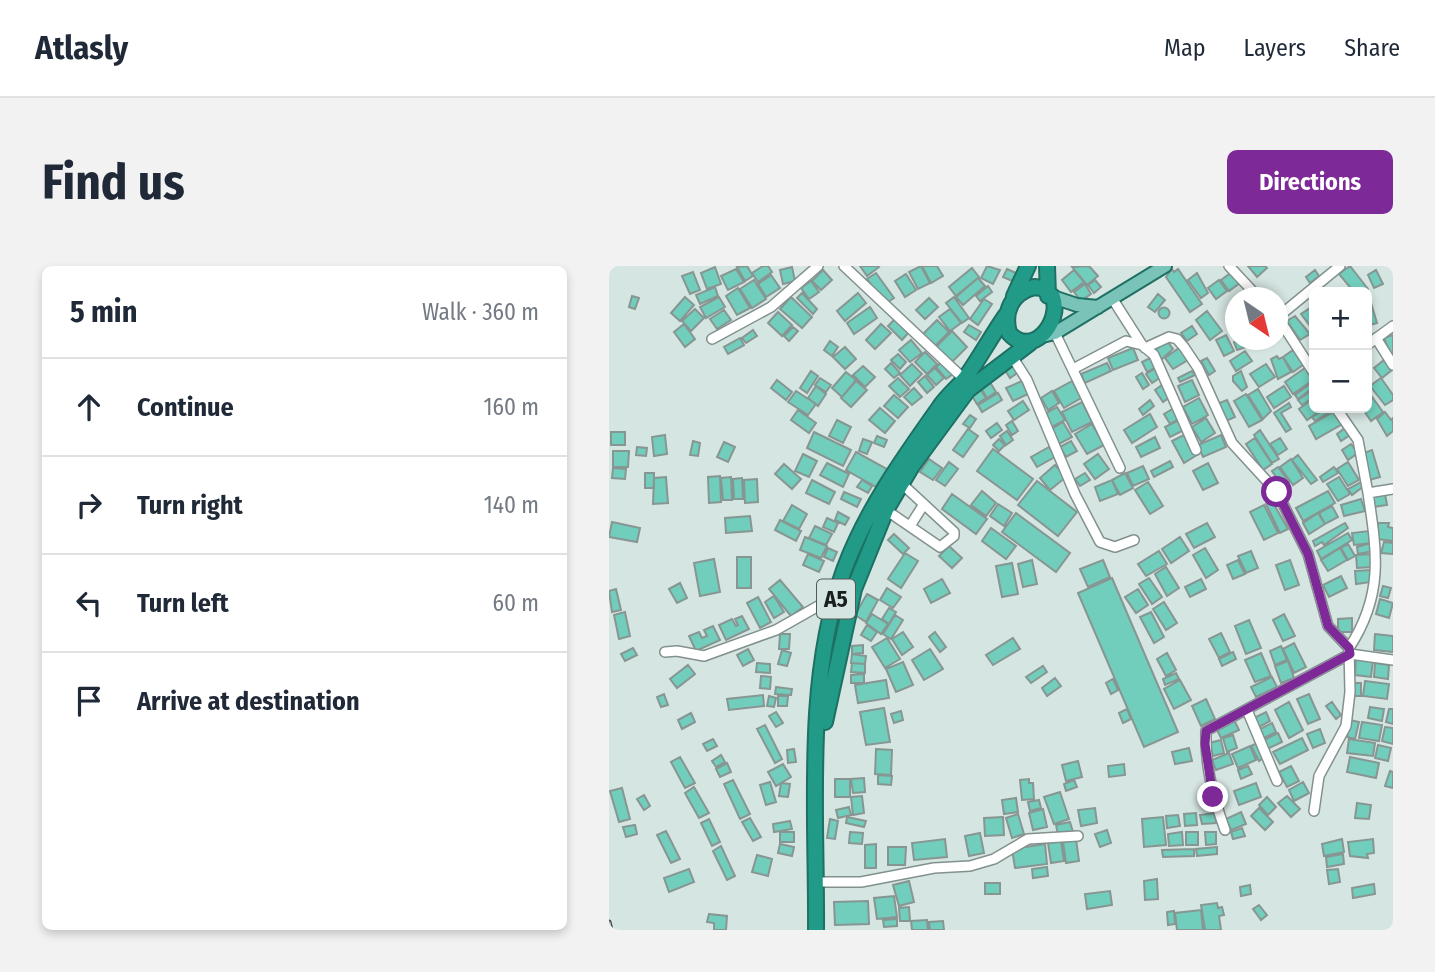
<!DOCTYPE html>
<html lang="en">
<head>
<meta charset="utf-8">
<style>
  body { margin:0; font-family:"Fira Sans Condensed",sans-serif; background:#f2f2f3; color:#1f2937 }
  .controls { position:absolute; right:21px; top:21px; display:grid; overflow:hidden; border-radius:10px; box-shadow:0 4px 10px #0003 }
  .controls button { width:63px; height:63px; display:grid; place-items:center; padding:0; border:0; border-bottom:2px solid #e0e1e3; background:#fff; color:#1f2937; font:35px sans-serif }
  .compass { position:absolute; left:616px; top:21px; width:63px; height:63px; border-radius:50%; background:#fff; box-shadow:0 4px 10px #0003; rotate:145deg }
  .stop { position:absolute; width:21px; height:21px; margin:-16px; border:5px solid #7d2998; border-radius:50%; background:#fff }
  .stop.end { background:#7d2998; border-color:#fff; box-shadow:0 2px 7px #0008 }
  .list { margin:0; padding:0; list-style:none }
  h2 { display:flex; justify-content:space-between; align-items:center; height:91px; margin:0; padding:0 28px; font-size:30px }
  h2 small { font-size:23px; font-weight:400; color:#747a83 }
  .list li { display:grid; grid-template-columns:46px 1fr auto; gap:21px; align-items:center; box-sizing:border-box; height:98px; padding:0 28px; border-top:2px solid #e0e1e3 }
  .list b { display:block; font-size:26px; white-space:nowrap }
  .list em { font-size:23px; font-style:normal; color:#747a83 }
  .icon { flex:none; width:38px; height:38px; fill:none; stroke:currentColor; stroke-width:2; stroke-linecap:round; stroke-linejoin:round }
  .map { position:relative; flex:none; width:784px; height:664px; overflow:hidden; border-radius:10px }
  header { display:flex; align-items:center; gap:42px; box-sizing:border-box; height:98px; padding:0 35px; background:#fff; border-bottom:2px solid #e0e1e3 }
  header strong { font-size:33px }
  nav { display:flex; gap:38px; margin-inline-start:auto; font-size:24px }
  .intro { display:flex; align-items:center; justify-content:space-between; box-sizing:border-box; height:168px; padding:0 42px }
  h1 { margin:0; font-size:49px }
  .button { padding:18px 32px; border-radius:10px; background:#7d2998; color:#fff; font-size:24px; font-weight:700 }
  main { display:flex; gap:42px; padding:0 42px }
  aside { flex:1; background:#fff; border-radius:10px; box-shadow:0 4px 10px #0003 }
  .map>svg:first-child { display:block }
</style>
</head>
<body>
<header>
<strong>Atlasly</strong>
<nav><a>Map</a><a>Layers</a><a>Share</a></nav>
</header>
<div class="intro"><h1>Find us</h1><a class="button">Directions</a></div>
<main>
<aside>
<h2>5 min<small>Walk · 360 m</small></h2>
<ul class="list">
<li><svg class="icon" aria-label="ahead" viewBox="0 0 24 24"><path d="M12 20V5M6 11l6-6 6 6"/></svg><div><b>Continue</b></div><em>160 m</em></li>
<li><svg class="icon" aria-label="right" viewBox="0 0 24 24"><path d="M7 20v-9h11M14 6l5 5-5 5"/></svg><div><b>Turn right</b></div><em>140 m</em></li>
<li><svg class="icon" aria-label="left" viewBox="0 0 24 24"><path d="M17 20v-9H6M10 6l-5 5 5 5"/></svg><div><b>Turn left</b></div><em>60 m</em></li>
<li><svg class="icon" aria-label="arrive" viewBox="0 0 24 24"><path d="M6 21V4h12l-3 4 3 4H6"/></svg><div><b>Arrive at destination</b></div></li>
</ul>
</aside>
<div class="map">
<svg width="784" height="664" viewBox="0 0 784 664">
  <rect width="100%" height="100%" fill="#d5e5e1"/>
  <path fill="#71cebc" stroke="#879692" stroke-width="2" d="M138 0 144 10 136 15 128 1Z
    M154 0H159L163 6 149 16 143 7Z
    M251 0H269L270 1 258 10Z
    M312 0 321 17 309 23 300 6Z
    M313 0H328L334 10 322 17Z
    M378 0 391 4 384 18 372 12Z
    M480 0 489 10 478 19 463 1Z
    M639 0H656L658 2 648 11Z
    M741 0 759 23 755 26H745L730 8Z
    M106 1 112 18 98 23 92 7Z
    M183 1 186 15 174 18 171 4Z
    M363 2 370 11 347 30 340 21Z
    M127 3 135 16 119 24 112 10Z
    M398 3 407 7 403 15 394 11Z
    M563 3 565 6 569 3 593 38 581 46 557 11Z
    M214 4 223 14 212 24 203 15Z
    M465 4 475 16 462 26 453 14Z
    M706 4 710 10 701 17 697 11Z
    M767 4 774 18 765 22 759 9Z
    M84 6 91 24 81 28 73 10Z
    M623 6 631 17 620 25 612 14Z
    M267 7 285 32 276 38 258 13Z
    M588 7 599 27 592 32 579 14Z
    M297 8 307 24 296 31 286 15Z
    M162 9 171 22 157 31 149 18Z
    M369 12 376 20 354 39 347 31Z
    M145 14 157 33 143 42 131 23Z
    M486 14 492 21 485 27 479 19Z
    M610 14 618 25 607 33 599 22Z
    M202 15 210 26 200 33 192 22Z
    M476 18 482 28 472 35 465 26Z
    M379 20 383 26 371 35 367 30Z
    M106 21 109 30 91 38 87 29Z
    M129 22 141 42 128 49 117 30Z
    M193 27 208 43 204 48 188 32Z
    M249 27 257 37 236 55 228 45Z
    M549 28 556 34 546 46 539 41Z
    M23 30 30 32 26 43 20 41Z
    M76 31 85 39 71 55 62 47Z
    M110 31 116 41 97 52 91 41Z
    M182 31 203 51 193 62 171 43Z
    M345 31 360 52 353 57 337 37Z
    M320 32 329 41 316 53 307 44Z
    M375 33 383 38 369 59 361 53Z
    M762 37 768 57 758 60V39Z
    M704 40 705 42V65L692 48Z
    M261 41 268 52 245 68 238 57Z
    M549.5 47a5.5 5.5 0 1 1 11 0a5.5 5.5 0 1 1-11 0Z
    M86 43 95 52 82 65 73 55Z
    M341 43 352 57 341 65 330 51Z
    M115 44 122 54 108 63 101 53Z
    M598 45 613 65 601 74 587 54Z
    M169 46 183 59 173 70 159 57Z
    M686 50 701 68 691 74 678 55Z
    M287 52 301 65 293 74 279 60Z
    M328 54 340 66 325 81 313 69Z
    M75 58 86 73 76 81 65 66Z
    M272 58 282 67 266 83 257 74Z
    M360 59 372 66 367 74 355 66Z
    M583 60 588 68 578 75 572 67Z
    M184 61 189 65 180 75 175 70Z
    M144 64 148 70 137 77 133 72Z
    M343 65 358 81 342 97 327 81Z
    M617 69 625 85 615 90 607 74Z
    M784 69V94L775 72Z
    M131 72 135 79 119 88 115 81Z
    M302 74 313 87 301 96 290 84Z
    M631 74H645L646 78 628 84 625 76Z
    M221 75 229 81 223 90 215 84Z
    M558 75 564 83 552 94 545 85Z
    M236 81 247 93 236 103 224 91Z
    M524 82 529 94 504 104 499 92Z
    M570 82 579 94 564 103 556 92Z
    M684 84 694 99 684 106 674 91Z
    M636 85 643 95 627 105 621 95Z
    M316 86 328 98 318 108 306 96Z
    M289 88 297 96 291 103 282 94Z
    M668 90 670 93 674 91 682 106 669 113 662 93Z
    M543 91 548 101 538 106 533 96Z
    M598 92 606 105 600 109 592 95Z
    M775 94 783 104 773 112 765 102Z
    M403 95 410 106 401 112 394 101Z
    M333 96 344 108 337 113 327 101Z
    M282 97 291 107 285 112 276 103Z
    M498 97 502 105 476 117 472 108Z
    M303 98 313 108 301 120 291 109Z
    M657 98 666 111 650 121 641 108Z
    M254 100 266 111 256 121 244 109Z
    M326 102 335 112 327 119 318 109Z
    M547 102 552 111 543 117 537 108Z
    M696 102 704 114 684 128 676 116Z
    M202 105 209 110 198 127 191 122Z
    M583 105 586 109 571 116 569 112Z
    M632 105 638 121 633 125 624 115V110Z
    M237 106 247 114 233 131 223 122Z
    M533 107 540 119 534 123 527 111Z
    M316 110 325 121 318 127 309 116Z
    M211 112 222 119 217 126 206 119Z
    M289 112 300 123 291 131 280 120Z
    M772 112 784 129V134L776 139 761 120Z
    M379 113 387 126 378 132 370 119Z
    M168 114 183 126 177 134 162 122Z
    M583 114 590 129 576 136 569 120Z
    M247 115 258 124 242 141 232 132Z
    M413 115 419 128 404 135 397 122Z
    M463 115 472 132 455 142 445 125Z
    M705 115V121L689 133 686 129Z
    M553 119 561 131 554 136 546 124Z
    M207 120 217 128 209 140 199 132Z
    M675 120 682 131 665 142 658 131Z
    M305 122 313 131 303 139 295 131Z
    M649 123 662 145 654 153 639 129Z
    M705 123V131L693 139 689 134Z
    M372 124 377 132 368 138 363 130Z
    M758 124 774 146 762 155 753 142H758Z
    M187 125 207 138 199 149 179 136Z
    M443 125 450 137 439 144 432 132Z
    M389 127 393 134 373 146 369 139Z
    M637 128 653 154 640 161 625 135Z
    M285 129 299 141 289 152 275 140Z
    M590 132 599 149 583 158 574 141Z
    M705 132V142H715L698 154 690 143Z
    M541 134 545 140 534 149 530 143Z
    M618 134 626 151 617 155 608 138Z
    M414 135 420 144 405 154 399 145Z
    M473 136 483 156 463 166 453 146Z
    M680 137 682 141 672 147 682 163 677 166 665 147Z
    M448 141 456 154 443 161 436 148Z
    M271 142 286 155 276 167 260 154Z
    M565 142 571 152 561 158 555 148Z
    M718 142 725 143 706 155 703 151Z
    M189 144 207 157 200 167 182 154Z
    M728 144 735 157 707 173 700 160Z
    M776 146 782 154 784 152V165L778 170 768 153Z
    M541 148 548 161 523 177 515 164Z
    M361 149 367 153 361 162 354 158Z
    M597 152 606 167 592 176 583 161Z
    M228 154 242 161 234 177 220 170Z
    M570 154 575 164 561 171 556 161Z
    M403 155 409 165 403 169 397 159Z
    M454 156 463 171 450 178 441 164Z
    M388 157 393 164 382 172 377 165Z
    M483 158 495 179 478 188 466 168Z
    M736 162 741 169 732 175 728 168Z
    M359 163 369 170 354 191 344 184Z
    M651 164 670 193 663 197 645 169Z
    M398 165 404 174 397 179 391 170Z
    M2 166H16V179H2Z
    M205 166 242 184 234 200 198 182Z
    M577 168 588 189 575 197 563 175Z
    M56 169 58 188 45 190 43 171Z
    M612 169 617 181 594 191 589 179Z
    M268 170 278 174 275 181 265 177Z
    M546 171 551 182 532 191 527 181Z
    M646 172 663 198 654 204 637 178Z
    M671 172 678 183 669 189 661 178Z
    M254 173 263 176 258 188 250 185Z
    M390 173 396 179 390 185 384 179Z
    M84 175 91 177 89 190 81 189Z
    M462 175 468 185 457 191 451 181Z
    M115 176 126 181 119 196 108 191Z
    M742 178 749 187 739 194 733 184Z
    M28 181 38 182 37 190 27 189Z
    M440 181 446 191 428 201 422 191Z
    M384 183 424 213 408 234 368 205Z
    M763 184 771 211 760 214 752 188Z
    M4 185H20L19 201H4Z
    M247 186 278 203 267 221 237 204Z
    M194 188 208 195 200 211 186 205Z
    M489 188 500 203 486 213 475 198Z
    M689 189 708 214 702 218 683 194Z
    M320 193 333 202 324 214 311 206Z
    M682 193 694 212 684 219 671 201Z
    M561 195 564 201 545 211 542 205Z
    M340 196 349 203 336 220 327 214Z
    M739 196 750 214 739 220 728 203Z
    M218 197 240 208 234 221 211 209Z
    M599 197 609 217 594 224 584 205Z
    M175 198 192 213 183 223 166 208Z
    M446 199 457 211 441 224 431 212Z
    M534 200 540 213 524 220 518 207Z
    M669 201 680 216 674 221 663 205Z
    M725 201 729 207 714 216 711 211Z
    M4 202 17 203 16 213 3 212Z
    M36 207H45V222H36Z
    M476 207 481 214 471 220 466 213Z
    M516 207 524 222 511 229 503 214Z
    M111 210 112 236 100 237 99 211Z
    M57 211 59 237 44 238 45 212Z
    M122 211 123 234H114L112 212Z
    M730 211 741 228 729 235 718 218Z
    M133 212 134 233H125L124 213Z
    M148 213 149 236 136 237 135 214Z
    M203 214 226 226 220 238 197 227Z
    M253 214 263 220 259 227 248 221Z
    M503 214 509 228 491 235 486 221Z
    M428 215 468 246 449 270 409 239Z
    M539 216 554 240 541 248 526 224Z
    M752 216 755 220 743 229 739 223Z
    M373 225 387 237 377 250 362 239Z
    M719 225 726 237 694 255 687 242Z
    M235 226 252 233 248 241 232 233Z
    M343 228 378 253 367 268 333 243Z
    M776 228 778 239 764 241 762 230Z
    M752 233 756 245 735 250 732 239Z
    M663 235 679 263 671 267 657 238Z
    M389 238 403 247 395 260 381 250Z
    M183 239 198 248 190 263 174 255Z
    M655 239 669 267 655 274 641 246Z
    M723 240 729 251 716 258 710 247Z
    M229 246 240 252 236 259 226 254Z
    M407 247 461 287 447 306 393 266Z
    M709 247 716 258 700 268 694 257Z
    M141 250 143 265 117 267 116 252Z
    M218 252 229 257 225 266 214 261Z
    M171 254 192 265 187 275 166 264Z
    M3 256 31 262 28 276 0 271Z
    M598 257 606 271 585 282 577 268Z
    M736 257 739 262 715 279 713 276 706 280 704 275Z
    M769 257H780L779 261 784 262V275L769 273Z
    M206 260 223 268 217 279 200 272Z
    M382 262 407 280 397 293 373 275Z
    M760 265 762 277 745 279 743 267Z
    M739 267 743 274 712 293 708 285Z
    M285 268 300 282 294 288 279 274Z
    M196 271 218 280 212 292 191 284Z
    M571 271 580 285 562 297 553 283Z
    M775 276 784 277V288L772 287Z
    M762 277 764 285 749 288 748 281Z
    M739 278 746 290 739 294 732 282Z
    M340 280 353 292 343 302 330 290Z
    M219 282 228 286 224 295 215 291Z
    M596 282 609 304 597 312 584 289Z
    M731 282 738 294 719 305 712 294Z
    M550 285 558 298 537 310 529 298Z
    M642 285 649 302 637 307 629 290Z
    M296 287 309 295 292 322 279 313Z
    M199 288 215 295 210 306 194 299Z
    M763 288 764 301 748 302 747 289Z
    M128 291H142V322H128Z
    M105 293 111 326 91 330 85 297Z
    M423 294 428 318 414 321 409 298Z
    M494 294 501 311 479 321 471 303Z
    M629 294 636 308 624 313 618 299Z
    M681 294 690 319 676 324 667 299Z
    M403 297 409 328 393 331 387 300Z
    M557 301 570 322 558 330 546 308Z
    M761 304 762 316 747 318 746 305Z
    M732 310 738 322 720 331 714 319Z
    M503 312 569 466 535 481 469 327Z
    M540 312 553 331 543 338 530 318Z
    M333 313 341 327 322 337 315 323Z
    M592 313 597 323 581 331 576 321Z
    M171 314 194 341 182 350 160 323Z
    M71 317 78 332 68 337 60 323Z
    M774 320 782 322 779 332 771 330Z
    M278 322 292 331 284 342 271 334Z
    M7 323 12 344 3 346 0 325Z
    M529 323 539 339 527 347 516 331Z
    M258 328 269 334 257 356 246 349Z
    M165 330 175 346 165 352 156 336Z
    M149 331 162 356 151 362 138 337Z
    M771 333 784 337 780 352 767 348Z
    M555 336 568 357 557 364 544 343Z
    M280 342 287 346 280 358 273 353Z
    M16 346 21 370 10 373 5 349Z
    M542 346 555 371 545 377 531 351Z
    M263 348 279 358 272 368 257 357Z
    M675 348 686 370 674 375 664 354Z
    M286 349 294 354 282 373 274 368Z
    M133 350 140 363 117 374 110 359 123 353 127 360 129 359 126 353Z
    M743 352V366H729V353Z
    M640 354 652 382 637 388 626 360Z
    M258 359 268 366 262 375 252 369Z
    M104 360 111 374 87 385 80 370 90 366 93 372 98 370 95 364Z
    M294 366 304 381 293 389 283 373Z
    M326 366 337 381 331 386 320 371Z
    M612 367 621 386 610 392 600 373Z
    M171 368H181L180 383H170Z
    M766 368 784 370V386L765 384Z
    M278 372 291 393 276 402 263 381Z
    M404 372 411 383 384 399 377 389Z
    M685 377 697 401 685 407 674 383Z
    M254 379V387L243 388V380Z
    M672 380 678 394 666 399 661 385Z
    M24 382 28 389 16 395 12 388Z
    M139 383 145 394 134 400 128 389Z
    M321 383 334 403 315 414 303 394Z
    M173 384 182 387 178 400 169 398Z
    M624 386 627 393 613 400 610 393Z
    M558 387 567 404 557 410 548 393Z
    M652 387 662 410 646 416 636 394Z
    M243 388 257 390 256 398 242 397Z
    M747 393 764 394 762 411 746 409Z
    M679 395 685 412 672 417 666 400Z
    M294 396 304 419 287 426 277 403Z
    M148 397 161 398V407L147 406Z
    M243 397 256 398V407L242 406Z
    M766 397 780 399 779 413 765 411Z
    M79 399 86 408 68 422 61 413Z
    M434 400 438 406 422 417 417 411Z
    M567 407 570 413 556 419 554 413Z
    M255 408V417H242V409Z
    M152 410 162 411 161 423 151 422Z
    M663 411 668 421 647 431 642 421Z
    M446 412 452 420 438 430 433 422Z
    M504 413 509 424 502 428 497 417Z
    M277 414 280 432 249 437 246 419Z
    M571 414 582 434 565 443 555 423Z
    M756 415 780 418 778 433 754 430Z
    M745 417H752V430H745Z
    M167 421 183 423 182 429 166 428Z
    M55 428 59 439 52 441 48 431Z
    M700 428 711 453 699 458 688 433Z
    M154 429 155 440 120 444 118 433Z
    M160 430 167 432 165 441 158 440Z
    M169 430H179L178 440H169Z
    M597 433 606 453 592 460 583 440Z
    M680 436 694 464 680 472 666 444Z
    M723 436 732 449 727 453 717 440Z
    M761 441 775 443 773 455 759 452Z
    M275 442 281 476 257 479 251 446Z
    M518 443 522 453 514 457 510 447Z
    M780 443H784V458L777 456Z
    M292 445 294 454 285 457 282 448Z
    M167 446 174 457 167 461 160 450Z
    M657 446 661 455 650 461 645 452Z
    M82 447 86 456 73 463 69 454Z
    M625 454 630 464 612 472 607 462Z
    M741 454 750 456 746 473 738 471Z
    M753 456 773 459 770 475 750 472Z
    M663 457 667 466 655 472 651 463Z
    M156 459 173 493 166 497 148 463Z
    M776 461 784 462V478L773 475Z
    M711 463 716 477 704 482 698 468Z
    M669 467 673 476 658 483 655 474Z
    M624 469 628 482 618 486 614 472Z
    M693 472 699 484 671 498 664 486Z
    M104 473 108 480 98 485 94 478Z
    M740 473 766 477 764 490 738 487Z
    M612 474 615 487 604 490 600 477Z
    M648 477 656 491 650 495 642 480Z
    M769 479 782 482 779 495 766 492Z
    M641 480 647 494 629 502 623 488Z
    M580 482 583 495 566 498 563 486Z
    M185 483 187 496 179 497 178 484Z
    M267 483 283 484 282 509 266 508Z
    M620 487 624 498 607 504 603 494Z
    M112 489 116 496 107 501 103 495Z
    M71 491 86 517 76 522 62 496Z
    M741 491 770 497 767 512 738 506Z
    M469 495 473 511 457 515 453 499Z
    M118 497 122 506 111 511 107 503Z
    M174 498 182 511 167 520 159 506Z
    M515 498 516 509 500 511 499 500Z
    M639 500 643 508 632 513 629 504Z
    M682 500 690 515 678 521 670 506Z
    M781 505 784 506V522L776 520Z
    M269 509 283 510 282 519 269 518Z
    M255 512 256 526 244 527 242 513Z
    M226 513H241V531H226Z
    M420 513V517H424L425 533 413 534 411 514Z
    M124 514 141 548 131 553 115 518Z
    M465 514 468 521 457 525 455 518Z
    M161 516 167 536 157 539 151 519Z
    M694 516 700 527 685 535 680 524Z
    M172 517 181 518 179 531 170 530Z
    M647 517 652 531 630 539 625 525Z
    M85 521 100 547 90 552 76 527Z
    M13 522 21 553 10 556 1 525Z
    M451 526 460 553 445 558 435 531Z
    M35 529 41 540 35 544 28 533Z
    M253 530 255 547 244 549 242 531Z
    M678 530 691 543 682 551 669 537Z
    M658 531 667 541 659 549 650 539Z
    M407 532 409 546 395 548 393 534Z
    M430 534 432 542 421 545 419 536Z
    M748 537 762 539 760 553 746 552Z
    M240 541 242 549 229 552 227 544Z
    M486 542 488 557 472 560 469 544Z
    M650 542 664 556 656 564 642 550Z
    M434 543 438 561 424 564 420 547Z
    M632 546 637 558 622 564 617 553Z
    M587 547 588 559 576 560 575 548Z
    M606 547 607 557 593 558 591 549Z
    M409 548 415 568 403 572 397 552Z
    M569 549 571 560 558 562 557 550Z
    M238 551 257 555 255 561 237 557Z
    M394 551 395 569 376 570 375 552Z
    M554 551 557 579 535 581 533 553Z
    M141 552 152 571 144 575 133 556Z
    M100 553 111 576 103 580 92 557Z
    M221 553 229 555 226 573 218 572Z
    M181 555 183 563 165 566 164 558Z
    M461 556 464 566 449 569 447 559Z
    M26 559 28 568 17 571 14 561Z
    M633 562 636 570 624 573 622 566Z
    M498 564 502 577 491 581 486 568Z
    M57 565 71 593 62 597 48 569Z
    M171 566H185V576H171Z
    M241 566 254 567 253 578 240 577Z
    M573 566 574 579 560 580 559 568Z
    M577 566H589V579H577Z
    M596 566H607V578L597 579Z
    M371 567 375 587 360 590 356 570Z
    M336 573 338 591 305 594 303 577Z
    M467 573 470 595 457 597 454 576Z
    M733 573 735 586 715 590 713 578Z
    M764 573 765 587 758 588 759 592 741 590 739 576Z
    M452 575 455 595 442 597 439 577Z
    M171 578 185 581 183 590 169 587Z
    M267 578V602H256V579Z
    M436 578 438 598 406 602 403 583Z
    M112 580 126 610 118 614 104 585Z
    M279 581H297L296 599H279Z
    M608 581V588L588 590 587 583Z
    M585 583V590L554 591 553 584Z
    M734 588 735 598 718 601 717 591Z
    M148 589 163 593 159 610 143 606Z
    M438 601 439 610 424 612 423 603Z
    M80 603 85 616 60 626 55 612Z
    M729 603 731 616 720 618 718 604Z
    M548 613 549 633 536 634 535 615Z
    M300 615 305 636 290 640 284 619Z
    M376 617H391V628H376Z
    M765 618 766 628 744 632 743 622Z
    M641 619 642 628 632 630 631 621Z
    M501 625 503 639 478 643 476 628Z
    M285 630 288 651 268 653 265 632Z
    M259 635 260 658 226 659 225 636Z
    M608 637 609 642 613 641 615 649 610 650 612 664H596L592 639Z
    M650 639 658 649 652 654 644 643Z
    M300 641 301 655H291L290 642Z
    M592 644 594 664H568L566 647Z
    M565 645 566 658 559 659 558 646Z
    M100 648 118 650 117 664H105V657L98 656Z
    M288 653V660L275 661 274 654Z
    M318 654 319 664H303L302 655Z
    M334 655 335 664H321L320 656Z"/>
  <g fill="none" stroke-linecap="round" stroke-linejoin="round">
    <defs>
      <path id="minor" d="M235 0 355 113
        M620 0 650 32
        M503 32 533 79 545 89 587 184
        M668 50 705 107
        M669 51 731 0
        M446 67 511 202
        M767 72 784 99
        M103 73 162 41 209 0
        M758 79 784 60
        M536 82 560 71 568 73 575 81 589 102 623 177 668 226 699 288 719 360 740 382 741 426 737 460 710 510 705 545
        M404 92 418 114 466 228 491 276 506 281 525 274
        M464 103 517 75 533 79
        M727 142 749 174 759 227 784 223
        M277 244 331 281 345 270V266L292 217
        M301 260 315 238
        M740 382C775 329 768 286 759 227
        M56 386 68 385 95 390 167 364 227 330
        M638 444 668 515
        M616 564C604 531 596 500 597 465L741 388 784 394
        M211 616H252L325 602 361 600 385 593 419 573 469 570"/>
      <path id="major" d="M444 31 468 39 489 41
        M433 70 446 67 556 0"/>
      <path id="highway" d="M438 0 439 30
        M425 21 433 22 444 31C453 56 423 93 400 67 394 45 403 27 425 21Z
        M405 30 419 0
        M216 456 245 323 277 244 303 200 359 124 421 77
        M207 664C208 548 195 415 235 304 257 244 295 191 332 139 339 129 349 121 357 111 371 91 383 69 397 49"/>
    </defs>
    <use href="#minor" stroke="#82918e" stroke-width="12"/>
    <use href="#major" stroke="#1e7063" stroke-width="16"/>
    <use href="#highway" stroke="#1e7063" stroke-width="18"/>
    <use href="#minor" stroke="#fff" stroke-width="9"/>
    <use href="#major" stroke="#7ac3b8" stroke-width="12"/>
    <use href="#highway" stroke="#219b88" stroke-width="14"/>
    <defs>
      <path id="rail" d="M0 656 2 664"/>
    </defs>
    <use href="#rail" stroke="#3b4342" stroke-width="5"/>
    <use href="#rail" stroke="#d5e5e1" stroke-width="2.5" stroke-dasharray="8" stroke-linecap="butt"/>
  </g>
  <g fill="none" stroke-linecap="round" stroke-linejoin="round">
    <path stroke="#7d2998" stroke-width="9" d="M604 531 596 478 597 465 741 388 740 382 719 360 699 288 668 226"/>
  </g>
  <g text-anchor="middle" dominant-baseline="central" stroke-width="7" stroke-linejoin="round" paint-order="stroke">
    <rect fill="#d5e5e1" stroke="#515a58" stroke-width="2" x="208" y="313.5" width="38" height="39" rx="5"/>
    <g font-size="23" font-weight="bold" fill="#191f1e">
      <text x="227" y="333">A5</text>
    </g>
  </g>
</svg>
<div class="controls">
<button>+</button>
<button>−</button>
</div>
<svg class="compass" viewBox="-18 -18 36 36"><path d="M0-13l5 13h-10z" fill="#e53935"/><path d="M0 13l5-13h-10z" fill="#747a83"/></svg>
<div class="stop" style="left:668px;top:226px"></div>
<div class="stop end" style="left:604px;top:531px"></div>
</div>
</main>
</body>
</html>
